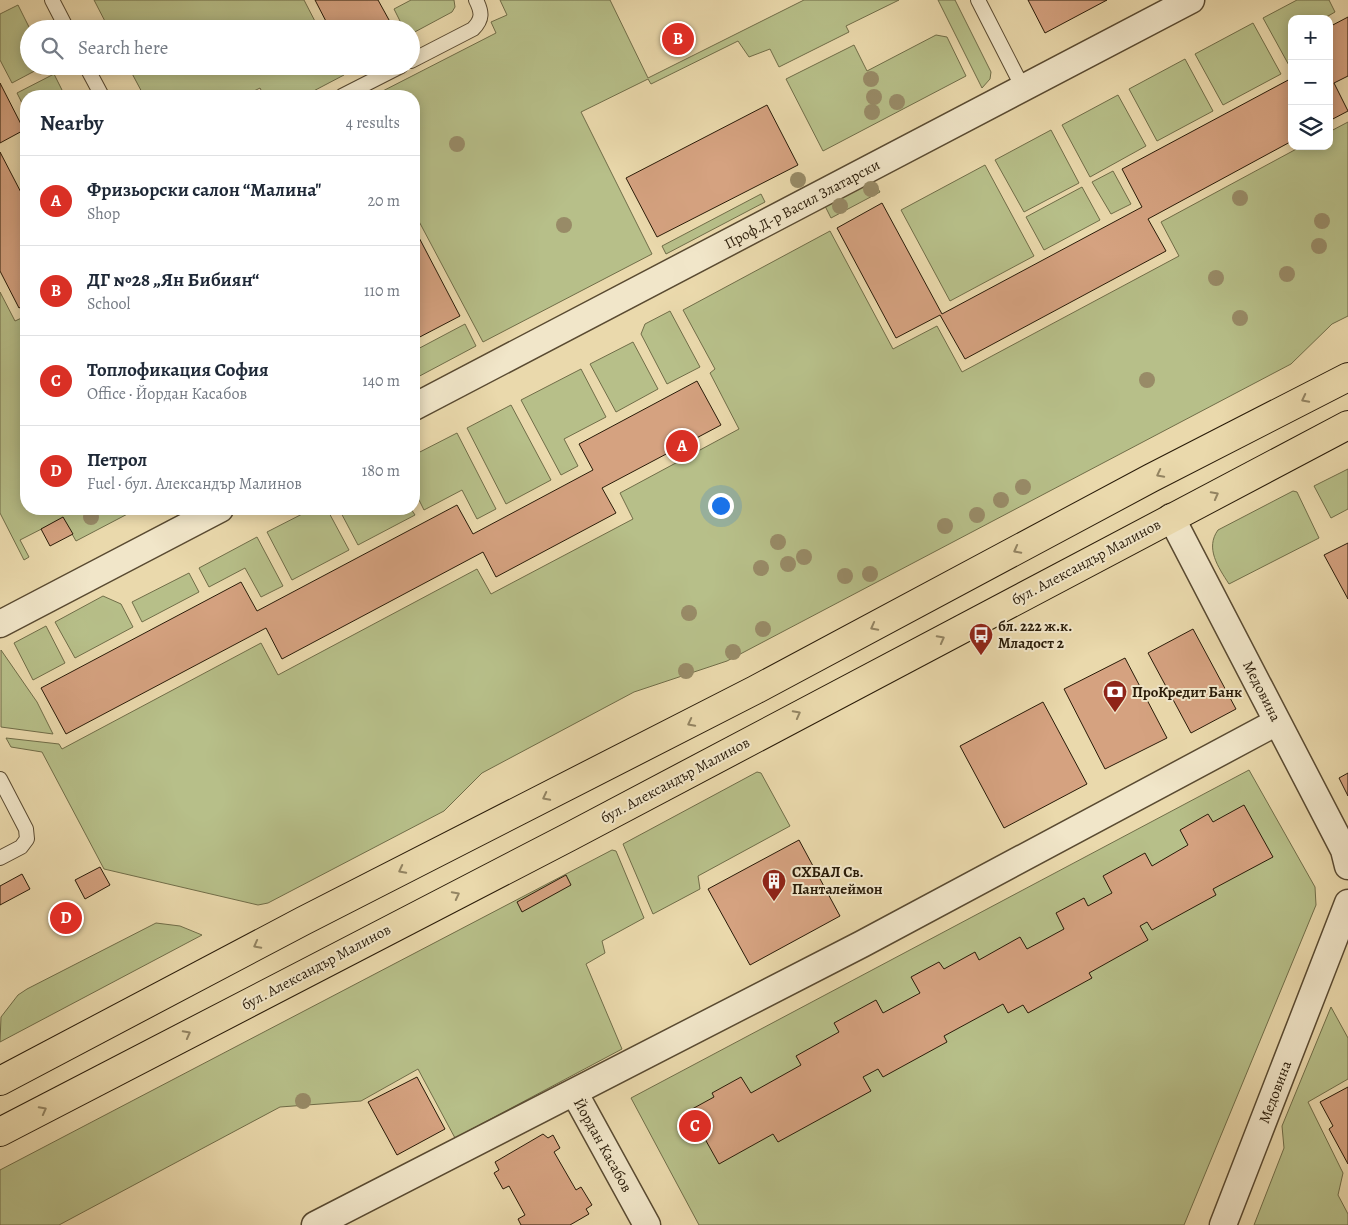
<!DOCTYPE html>
<html lang="en">
<head>
<meta charset="utf-8">
<style>
  body { margin:0; font-family:Alegreya,serif; background:#f2f2f3; color:#1f2937 }
  .controls { position:absolute; right:15px; top:15px; display:grid; overflow:hidden; border-radius:10px; box-shadow:0 2px 12px #0003 }
  .controls button { width:45px; height:45px; display:grid; place-items:center; padding:0; border:0; border-bottom:1px solid #e0e1e3; background:#fff; color:#1f2937; font:25px sans-serif }
  .you { position:absolute; left:720px; top:505px; width:18px; height:18px; margin:-12px; border:4px solid #fff; border-radius:50%; background:#1a73e8; box-shadow:0 0 0 8px #1a73e833 }
  .badge { display:grid; place-items:center; width:32px; height:32px; border-radius:50%; background:#d93025; color:#fff; font-size:16px; font-weight:700 }
  .pin { position:absolute; translate:-50% -50%; border:2px solid #fff; box-shadow:0 1px 5px #0006 }
  .list { margin:0; padding:0; list-style:none }
  h2 { display:flex; justify-content:space-between; align-items:center; height:65px; margin:0; padding:0 20px; font-size:21px }
  h2 small { font-size:16px; font-weight:400; color:#747a83 }
  .list li { display:grid; grid-template-columns:32px 1fr auto; gap:15px; align-items:center; box-sizing:border-box; height:90px; padding:0 20px; border-top:1px solid #e0e1e3 }
  .list b { display:block; font-size:19px; white-space:nowrap }
  .list p { margin:0; font-size:16px; white-space:nowrap; color:#747a83 }
  .list em { font-size:16px; font-style:normal; color:#747a83 }
  .icon { flex:none; width:28px; height:28px; fill:none; stroke:currentColor; stroke-width:2; stroke-linecap:round; stroke-linejoin:round }
  .map { position:relative; flex:none; width:1348px; height:1225px; overflow:hidden }
  .search { position:absolute; background:#fff; box-shadow:0 2px 12px #0003; left:20px; top:20px; width:400px; height:55px; display:flex; align-items:center; gap:12px; box-sizing:border-box; padding:0 18px; border-radius:28px; color:#747a83; font-size:19px }
  .panel { position:absolute; background:#fff; box-shadow:0 2px 12px #0003; left:20px; top:90px; width:400px; height:425px; border-radius:20px }
  .map>svg:first-child { display:block }
</style>
</head>
<body>
<div class="map">
<svg width="1348" height="1225" viewBox="0 0 1348 1225">
  <rect width="100%" height="100%" fill="#ead9ac"/>
  <filter id="stains"><feTurbulence type="fractalNoise" baseFrequency=".004" numOctaves="4"/><feColorMatrix values="0 0 0 0 .2 0 0 0 0 .09 0 0 0 0 .02 0 0 0 .5 -.17"/></filter>
  <radialGradient id="worn" r=".72"><stop offset=".6" stop-color="#630" stop-opacity="0"/><stop offset="1" stop-color="#630" stop-opacity=".3"/></radialGradient>
  <path fill="#b7bf89" stroke="#706d48" d="M94 0H304L319 29H109Z
    M411 0H454L455 7 452 12 411 34V29H404L394 9Z
    M500 0H610L648 78 804 0H899L846 26 849 32 779 67 770 49 749 57 738 41 651 84 648 79 581 112 652 254 483 342 414 212V96H373L496 33 491 22 507 15Z
    M938 0H955L991 72 990 79 982 88Z
    M1297 0H1329L1335 12 1323 19H1292L1291 69 1263 18Z
    M18 5 30 29 29 66H44L12 83 0 60V14Z
    M1253 23 1281 74 1223 105 1195 54Z
    M936 35 947 37 966 76 823 151 786 79 854 45 867 71Z
    M1185 59 1213 111 1157 141 1129 89Z
    M128 66H339L344 75 304 96H264L260 88 244 96H144Z
    M54 74 65 96H26V111L17 93Z
    M1118 95 1146 146 1090 177 1062 125Z
    M1348 122V316L1332 324 1291 364 727 661 634 692 482 773 444 811 268 903 258 905 104 869 42 752 11 747 6 738 59 744 62 749 261 643 278 675 477 569 491 594 633 519 620 493 739 429 710 373 715 369 683 310 830 231 893 349 937 326 962 372 1179 256 1161 222 1302 146H1329V132Z
    M1051 130 1079 183 1024 212 995 160Z
    M985 165 1034 256 950 301 901 210Z
    M1113 171 1131 204 1111 214 1092 182Z
    M873 181 880 192 831 218 825 206Z
    M1082 187 1100 220 1044 250 1026 217Z
    M761 194 765 202 666 254 662 246Z
    M0 292 15 321 26 316V509H137L76 541 63 518 20 540 29 557 24 560 0 513Z
    M670 311 700 367 667 384 641 334 645 324Z
    M465 324 476 346 414 379V351Z
    M633 342 658 389 616 412 590 364Z
    M581 369 606 417 564 439 578 466 561 475 521 400Z
    M511 405 551 480 506 504 467 428Z
    M457 433 496 509 477 519 462 490 424 510 414 490V455Z
    M1348 469V509L1331 518 1314 486Z
    M1293 491 1297 492 1319 538 1229 584C1218 567 1205 548 1218 530Z
    M312 509H327L349 550 292 580 267 532Z
    M339 509H411L415 515 358 545Z
    M257 537 283 586 261 597 245 568 209 587 199 568Z
    M189 573 199 592 142 622 132 602Z
    M103 596 121 604 133 627 75 658 55 622Z
    M46 626 65 663 33 680 14 643Z
    M1 650 37 702 53 734 1 727Z
    M1249 770 1315 887 1316 905 1184 1225H699L631 1098Z
    M757 772 761 773 790 826 698 876 700 889 653 914 623 844Z
    M612 850 616 851 644 918 602 941 605 953 586 964 622 1049 455 1138 418 1069 361 1101 280 1107 59 1225H0V1170Z
    M156 923 180 926 202 935 0 1042 1 1017 18 995 27 989Z
    M1331 1007 1348 1038V1079L1308 1102 1343 1173 1338 1195 1348 1214V1225H1254L1284 1148 1282 1126Z"/>
  <path fill="#d5a280" stroke="#291b08" d="M315 0H378L394 29H330Z
    M1028 0H1107L1045 33Z
    M1348 17V76L1334 83 1348 111 1329 121V27Z
    M1292 78V141L1148 219 1166 251 965 359 940 315 896 338 837 228 882 203 942 314 1142 207 1122 169Z
    M0 83 24 130 0 143Z
    M767 105 798 165 657 237 626 178Z
    M0 152 26 202V304L19 308 0 271Z
    M414 228 460 316 414 340Z
    M697 381 721 425 602 488 616 513 496 577 483 552 282 659 266 628 66 734 41 688 241 582 257 611 457 505 473 534 593 470 579 444Z
    M63 517 73 534 50 546 41 529Z
    M1348 543V599L1324 555Z
    M1193 629 1236 709 1191 733 1148 653Z
    M1125 658 1167 738 1105 769 1064 689Z
    M1043 702 1087 784 1004 828 960 746Z
    M1348 773V796L1339 778Z
    M1244 805 1273 857 1213 889 1216 895 1152 930 1147 922 1140 926 1148 940 1089 973 1092 978 1028 1013 1023 1005 1008 1013 1003 1004 944 1036 947 1042 883 1077 878 1069 863 1077 871 1091 778 1142 773 1134 719 1164 705 1139 699 1143 683 1114 714 1097 712 1093 741 1077 751 1093 801 1065 796 1056 839 1032 834 1023 876 1000 883 1013 920 993 911 977 939 962 944 969 975 952 979 960 1020 937 1027 949 1042 941 1064 929 1056 913 1084 898 1088 906 1112 893 1103 876 1145 853 1152 866 1188 845 1180 830 1208 814 1213 822Z
    M799 840 840 916 750 965 708 889Z
    M100 867 110 885 85 899 75 880Z
    M22 874 30 889 0 905V886Z
    M566 875 571 885 522 912 517 902Z
    M417 1077 445 1129 397 1155 368 1102Z
    M1348 1087V1164L1329 1129 1333 1126 1320 1102Z
    M543 1134 548 1138 553 1135 560 1148 554 1152 576 1190 581 1187 592 1205 586 1209 589 1214 570 1225H521L518 1219 525 1215 509 1186 503 1189 494 1173 499 1170 495 1162Z"/>
  <g fill="none" stroke-linecap="round" stroke-linejoin="round">
    <defs>
      <path id="lane" d="M52 0 67 29
        M978 0 1023 88
        M411 61 473 29C483 19 482 12 476 0
        M86 66 102 96
        M342 96 401 66
        M0 779 26 829 27 839 21 847 0 858"/>
      <path id="street" d="M414 407 1191 0
        M1171 517 1344 850 1348 866
        M0 624 220 509
        M574 1092 647 1225
        M315 1225 862 944 1277 722
        M1223 1225 1348 903"/>
      <path id="primary" d="M0 1081 303 921 755 690 1151 478 1348 377
        M0 1132 569 837 1348 425"/>
    </defs>
    <use href="#lane" stroke="#594a31" stroke-width="16"/>
    <use href="#street" stroke="#594a31" stroke-width="29"/>
    <use href="#primary" stroke="#291b08" stroke-width="30"/>
    <use href="#lane" stroke="#f1e6c9" stroke-width="14"/>
    <use href="#street" stroke="#f1e6c9" stroke-width="26"/>
    <use href="#primary" stroke="#ead9ac" stroke-width="28"/>
  </g>
  <g fill="#988b67">
    <circle cx="871" cy="79" r="8"/>
    <circle cx="874" cy="97" r="8"/>
    <circle cx="897" cy="102" r="8"/>
    <circle cx="872" cy="112" r="8"/>
    <circle cx="457" cy="144" r="8"/>
    <circle cx="798" cy="180" r="8"/>
    <circle cx="871" cy="189" r="8"/>
    <circle cx="1240" cy="198" r="8"/>
    <circle cx="840" cy="206" r="8"/>
    <circle cx="1322" cy="221" r="8"/>
    <circle cx="564" cy="225" r="8"/>
    <circle cx="1319" cy="246" r="8"/>
    <circle cx="1287" cy="274" r="8"/>
    <circle cx="1216" cy="278" r="8"/>
    <circle cx="1240" cy="318" r="8"/>
    <circle cx="1147" cy="380" r="8"/>
    <circle cx="1023" cy="487" r="8"/>
    <circle cx="1001" cy="500" r="8"/>
    <circle cx="977" cy="515" r="8"/>
    <circle cx="91" cy="517" r="8"/>
    <circle cx="945" cy="526" r="8"/>
    <circle cx="778" cy="542" r="8"/>
    <circle cx="804" cy="557" r="8"/>
    <circle cx="788" cy="564" r="8"/>
    <circle cx="761" cy="568" r="8"/>
    <circle cx="870" cy="574" r="8"/>
    <circle cx="845" cy="576" r="8"/>
    <circle cx="689" cy="613" r="8"/>
    <circle cx="763" cy="629" r="8"/>
    <circle cx="733" cy="652" r="8"/>
    <circle cx="686" cy="671" r="8"/>
    <circle cx="303" cy="1101" r="8"/>
  </g>
  <defs><path id="oneway-chevron" d="M-2-3.5L2.5 0L-2 3.5" fill="none" stroke-width="1.6" stroke-linecap="round" stroke-linejoin="round" transform="scale(1.25)"/></defs>
  <g stroke="#938462">
    <use href="#oneway-chevron" transform="translate(1305 399) rotate(153)"/>
    <use href="#oneway-chevron" transform="translate(1160 474) rotate(153)"/>
    <use href="#oneway-chevron" transform="translate(1215 495) rotate(-28)"/>
    <use href="#oneway-chevron" transform="translate(1017 550) rotate(152)"/>
    <use href="#oneway-chevron" transform="translate(874 627) rotate(152)"/>
    <use href="#oneway-chevron" transform="translate(941 639) rotate(-28)"/>
    <use href="#oneway-chevron" transform="translate(797 714) rotate(-28)"/>
    <use href="#oneway-chevron" transform="translate(691 723) rotate(153)"/>
    <use href="#oneway-chevron" transform="translate(546 797) rotate(153)"/>
    <use href="#oneway-chevron" transform="translate(402 870) rotate(153)"/>
    <use href="#oneway-chevron" transform="translate(456 895) rotate(-27)"/>
    <use href="#oneway-chevron" transform="translate(257 945) rotate(152)"/>
    <use href="#oneway-chevron" transform="translate(187 1034) rotate(-28)"/>
    <use href="#oneway-chevron" transform="translate(43 1110) rotate(-28)"/>
  </g>
  <defs>
    <symbol id="bus-pin" viewBox="-11 -11 22 30"><path d="M0 17L-7.5 6A9.5 9.5 0 1 1 7.5 6Z" fill="#8f2418" stroke="#f1e6c9"/><path d="M-5-6H5V4H4V6H2V4H-2V6H-4V4H-5ZM-3.5-4V0h7V-4ZM-3.5 1.2v1.5H-2V1.2ZM2 1.2v1.5H3.5V1.2Z" fill="#fff"/></symbol>
    <symbol id="bank-pin" viewBox="-11 -11 22 30"><path d="M0 17L-7.5 6A9.5 9.5 0 1 1 7.5 6Z" fill="#8f2418" stroke="#f1e6c9"/><path d="M-6-4H6V4H-6ZM0-2.3a2.3 2.3 0 1 0 0 4.6a2.3 2.3 0 1 0 0-4.6Z" fill="#fff"/></symbol>
    <symbol id="building-pin" viewBox="-11 -11 22 30"><path d="M0 17L-7.5 6A9.5 9.5 0 1 1 7.5 6Z" fill="#8f2418" stroke="#f1e6c9"/><path d="M-4-6H4V6H1V3H-1V6H-4ZM-2.5-4.3h1.7v1.8h-1.7ZM.8-4.3h1.7v1.8H.8ZM-2.5-1h1.7V.8h-1.7ZM.8-1h1.7V.8H.8Z" fill="#fff"/></symbol>
  </defs>
  <g fill-rule="evenodd">
    <use href="#bus-pin" x="967" y="621" width="28" height="38"/>
    <use href="#bank-pin" x="1101" y="678" width="28" height="38"/>
    <use href="#building-pin" x="760" y="867" width="28" height="38"/>
  </g>
  <g text-anchor="middle" dominant-baseline="central" stroke-width="4" stroke-linejoin="round" paint-order="stroke">
    <g font-size="15" fill="#291b08" stroke="#f1e6c9">
      <text transform="translate(802 204) rotate(-28)">Проф.Д-р Васил Златарски</text>
      <text transform="translate(1086 562) rotate(-28)">бул. Александър Малинов</text>
      <text transform="translate(1262 691) rotate(63)">Медовина</text>
      <text transform="translate(675 780) rotate(-28)">бул. Александър Малинов</text>
      <text transform="translate(316 967) rotate(-28)">бул. Александър Малинов</text>
      <text transform="translate(1275 1092) rotate(-69)">Медовина</text>
      <text transform="translate(603 1145) rotate(61)">Йордан Касабов</text>
    </g>
    <g font-size="15" font-weight="bold" fill="#291b08" stroke="#f1e6c9" text-anchor="start">
      <text x="998" y="626">бл. 222 ж.к.<tspan x="998" dy="17">Младост 2</tspan></text>
      <text x="1132" y="692">ПроКредит Банк</text>
      <text x="792" y="872">СХБАЛ Св.<tspan x="792" dy="17">Панталеймон</tspan></text>
    </g>
  </g>
  <rect width="100%" height="100%" filter="url(#stains)"/>
  <rect width="100%" height="100%" fill="url(#worn)"/>
</svg>
<div class="controls">
<button>+</button>
<button>−</button>
<button><svg class="icon" aria-label="layers" viewBox="0 0 24 24"><path d="M12 4l9 5-9 5-9-5zM3 14l9 5 9-5"/></svg></button>
</div>
<div class="you"></div>
<div class="pin badge" style="left:682px;top:446px">A</div>
<div class="pin badge" style="left:678px;top:39px">B</div>
<div class="pin badge" style="left:695px;top:1126px">C</div>
<div class="pin badge" style="left:66px;top:918px">D</div>
<div class="search"><svg class="icon" aria-label="search" viewBox="0 0 24 24"><circle cx="10" cy="10" r="6"/><path d="M15 15l6 6"/></svg>Search here</div>
<section class="panel">
<h2>Nearby<small>4 results</small></h2>
<ul class="list">
<li><span class="badge">A</span><div><b>Фризьорски салон “Малина&quot;</b><p>Shop</p></div><em>20 m</em></li>
<li><span class="badge">B</span><div><b>ДГ №28 „Ян Бибиян“</b><p>School</p></div><em>110 m</em></li>
<li><span class="badge">C</span><div><b>Топлофикация София</b><p>Office · Йордан Касабов</p></div><em>140 m</em></li>
<li><span class="badge">D</span><div><b>Петрол</b><p>Fuel · бул. Александър Малинов</p></div><em>180 m</em></li>
</ul>
</section>
</div>
</body>
</html>
